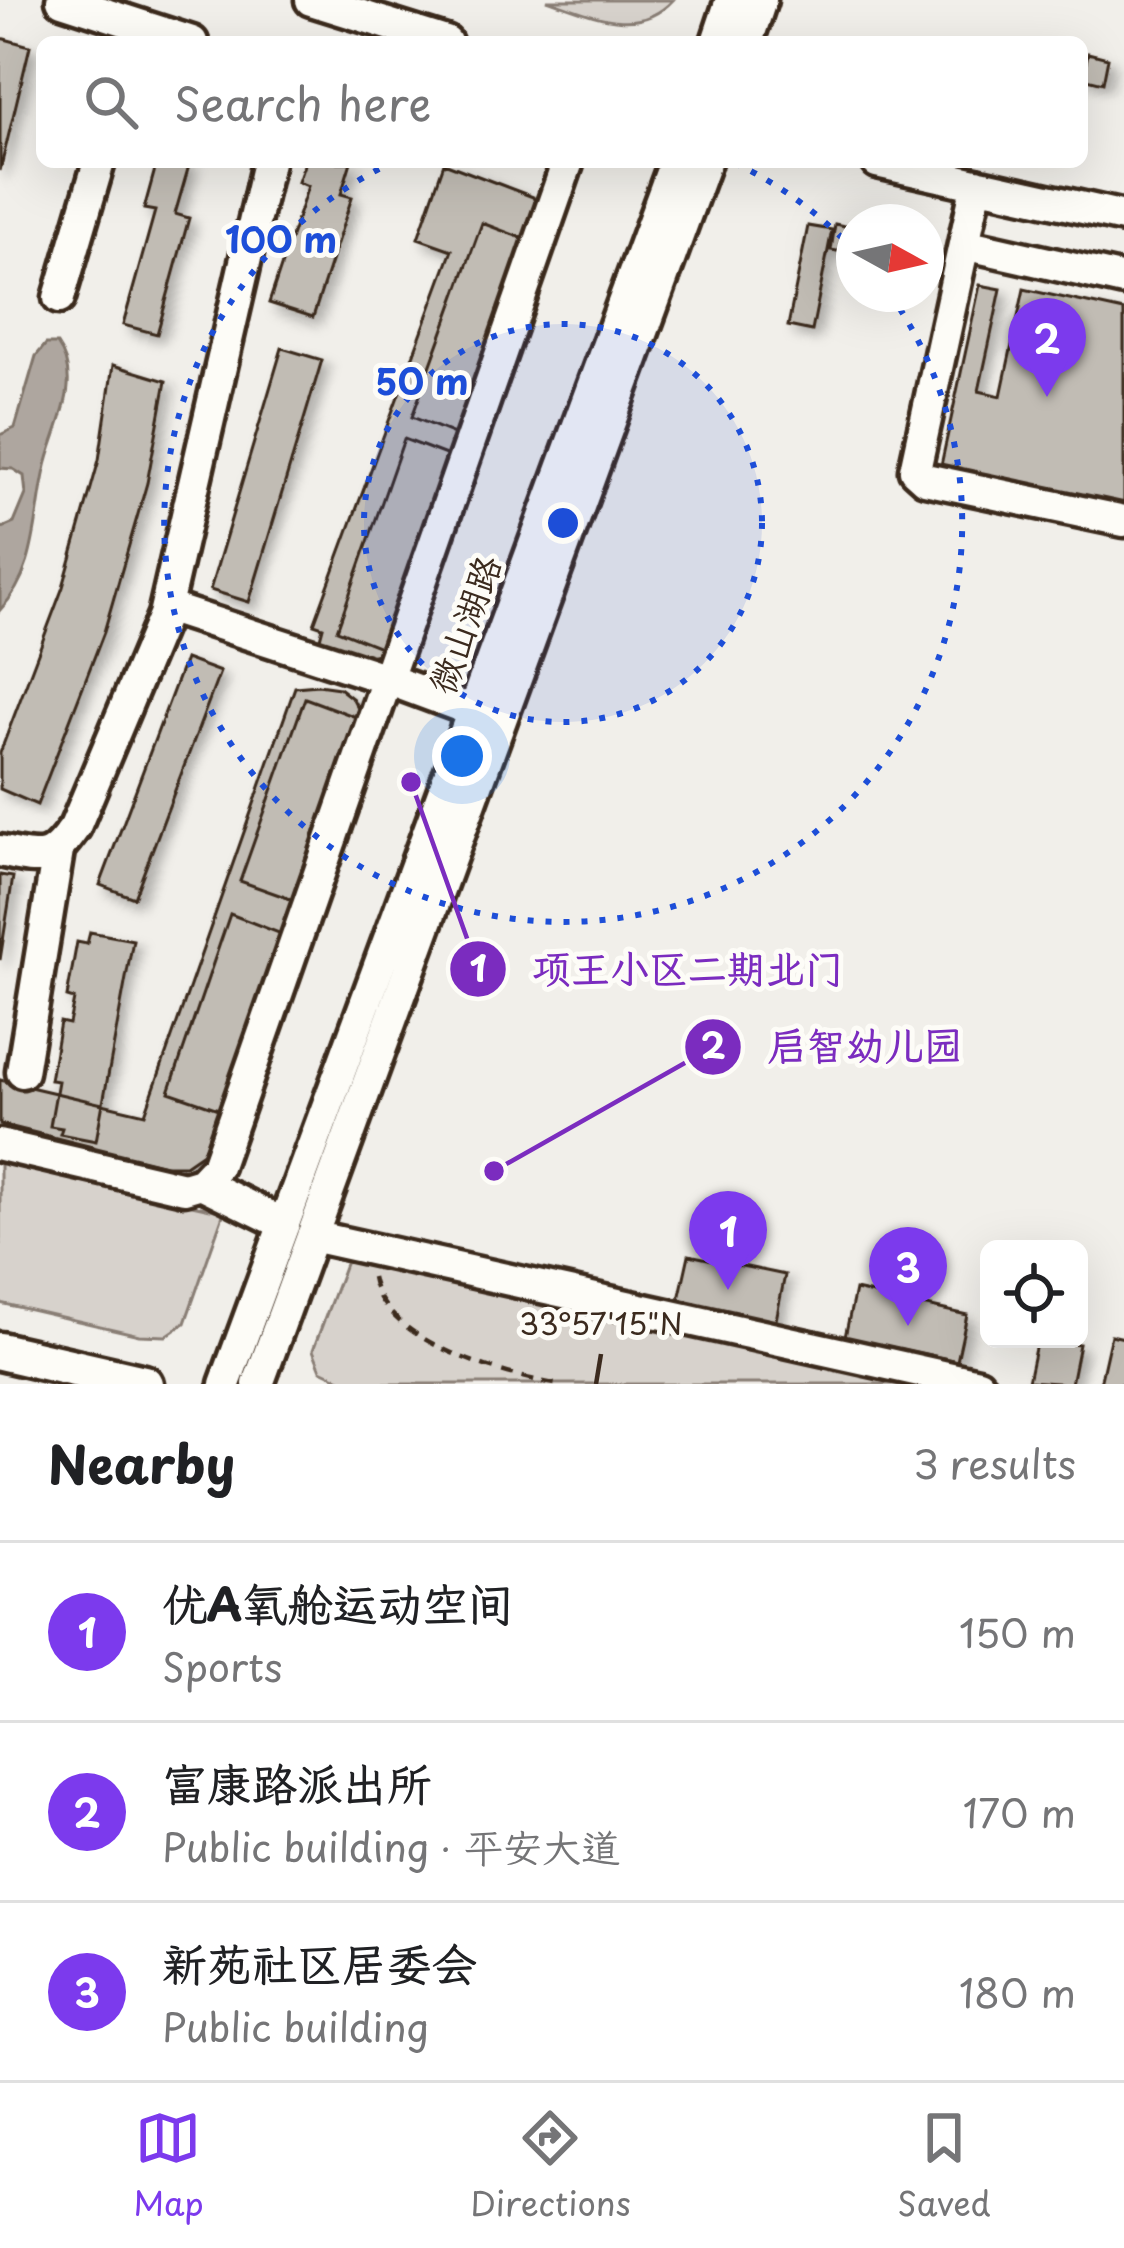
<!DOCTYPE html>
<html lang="en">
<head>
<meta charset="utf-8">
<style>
  body { margin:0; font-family:"Playpen Sans","LXGW WenKai TC",sans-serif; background:#f6f6f6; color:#202124 }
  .controls { position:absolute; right:36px; bottom:36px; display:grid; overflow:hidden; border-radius:18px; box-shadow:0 12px 48px #0002 }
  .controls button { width:108px; height:108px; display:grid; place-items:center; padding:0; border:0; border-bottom:3px solid #e0e0e0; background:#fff; color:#202124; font:60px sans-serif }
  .compass { position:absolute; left:836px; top:204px; width:108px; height:108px; border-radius:50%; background:#fff; box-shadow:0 12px 48px #0002; rotate:98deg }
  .you { position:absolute; left:462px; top:756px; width:42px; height:42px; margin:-30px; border:9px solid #fff; border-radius:50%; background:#1a73e8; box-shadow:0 0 0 18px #1a73e833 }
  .badge { display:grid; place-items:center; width:78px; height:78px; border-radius:50%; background:#7c3aed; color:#fff; font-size:39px; font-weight:700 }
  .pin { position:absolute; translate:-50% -99px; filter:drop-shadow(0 3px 6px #0008) }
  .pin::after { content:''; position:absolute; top:63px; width:42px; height:36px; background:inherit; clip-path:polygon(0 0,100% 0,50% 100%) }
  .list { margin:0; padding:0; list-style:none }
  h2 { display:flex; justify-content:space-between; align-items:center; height:156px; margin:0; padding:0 48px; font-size:51px }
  h2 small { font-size:39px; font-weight:400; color:#757577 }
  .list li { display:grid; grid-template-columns:78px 1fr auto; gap:36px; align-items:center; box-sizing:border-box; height:180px; padding:0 48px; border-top:3px solid #e0e0e0 }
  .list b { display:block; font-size:45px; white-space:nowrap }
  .list p { margin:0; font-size:39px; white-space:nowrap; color:#757577 }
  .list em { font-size:39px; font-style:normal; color:#757577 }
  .icon { flex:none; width:66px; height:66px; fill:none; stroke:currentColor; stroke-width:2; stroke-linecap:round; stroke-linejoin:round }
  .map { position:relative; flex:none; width:1124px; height:1384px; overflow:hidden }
  .search { position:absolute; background:#fff; box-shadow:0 12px 48px #0002; left:36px; right:36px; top:36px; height:132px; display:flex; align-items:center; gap:30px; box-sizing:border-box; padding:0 42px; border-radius:18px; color:#757577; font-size:45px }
  .sheet { height:696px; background:#fff }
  nav { display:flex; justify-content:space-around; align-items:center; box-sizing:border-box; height:168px; border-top:3px solid #e0e0e0; background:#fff; font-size:33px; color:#757577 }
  nav a { display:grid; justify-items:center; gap:6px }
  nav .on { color:#7c3aed }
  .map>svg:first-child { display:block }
</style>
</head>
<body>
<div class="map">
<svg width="1124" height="1384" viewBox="0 0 1124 1384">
  <defs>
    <filter id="shadow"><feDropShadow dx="7" dy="7" stdDeviation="6" flood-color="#0004"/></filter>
  </defs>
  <rect width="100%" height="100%" fill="#f1efea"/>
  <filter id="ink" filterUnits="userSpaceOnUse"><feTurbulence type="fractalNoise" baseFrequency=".00833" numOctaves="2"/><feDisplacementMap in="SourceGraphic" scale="24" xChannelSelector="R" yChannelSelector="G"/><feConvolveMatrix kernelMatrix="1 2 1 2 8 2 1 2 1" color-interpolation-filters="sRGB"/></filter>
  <g filter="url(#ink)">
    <path fill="#d7d2cc" stroke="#897e75" stroke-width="3" d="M547 0H673C637 39 590 14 547 0Z
      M0 1163 224 1212 185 1323 166 1336 139 1335 0 1303Z
      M349 1253 899 1384H351L321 1370 313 1350Z"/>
    <path fill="#aea69f" stroke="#80746b" stroke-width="3" d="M46 344H57C85 383 53 430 45 470 34 518 37 572 0 610V529L14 523 26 494 24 476 13 469 0 468V435L15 428 36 356Z"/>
    <path fill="#c1bcb4" stroke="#3b2a1e" stroke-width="3" filter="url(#shadow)" d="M1 38 30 46 0 171V44Z
      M1088 53 1108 58 1103 83 1083 78Z
      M157 162H190L175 214 189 218 157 334 123 325 155 211 144 209Z
      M305 162H351L341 194 352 197 313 317 269 303 308 186 298 182Z
      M444 163 533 197 537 207 383 653 365 657 319 642 323 627 314 624 452 250 418 238Z
      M482 223 527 240 459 436 412 417Z
      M835 224 854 228V254L831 250Z
      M808 226 832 230 812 331 788 326Z
      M980 285 1001 289 979 391 1001 396 1024 289 1124 311V510L940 470Z
      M282 348 322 360 249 602 210 590Z
      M113 365 166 381 147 483 104 632 37 805 0 789V753L63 587 99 460Z
      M404 439 451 457 385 649 337 630Z
      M185 659 220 672 134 898 100 885Z
      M318 685 339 688 353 699 364 720 211 1147 185 1165H165L0 1124V1080L145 1114 295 687Z
      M305 698 364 720 299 902 240 881Z
      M0 875 13 877 0 960Z
      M230 914 287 936 224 1111 169 1092Z
      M90 932 133 940 96 1141 60 1134 62 1128 50 1126 58 1081 50 1080 60 1022 69 1024 74 999 67 997 77 942 87 944Z
      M689 1255 785 1275 775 1325 678 1304Z
      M855 1290 967 1315 957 1361 845 1337Z
      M1111 1335 1124 1338V1384H1100Z
      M1037 1339 1079 1344 1071 1384 1028 1381Z"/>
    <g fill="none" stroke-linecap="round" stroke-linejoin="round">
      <defs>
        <path id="minor" d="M62 0 192 42
          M311 0 446 42
          M717 42 731 0
          M747 42 761 0
          M877 162 1124 217
          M977 184 915 470 925 479 1124 521
          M964 244 1124 280
          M59 298 99 162
          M166 607 387 679 489 717
          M0 851C43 860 49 864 75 827L164 615 268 162
          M22 1072 58 851
          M0 1145 184 1188 201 1183 217 1166 567 164 561 162
          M201 1183 284 1224
          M312 1236 978 1384
          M225 1384 675 162
          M258 1384 705 162"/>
        <path id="major" d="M0 1351 144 1384"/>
      </defs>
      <use href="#minor" stroke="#3b2a1e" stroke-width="39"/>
      <use href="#major" stroke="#3b2a1e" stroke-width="45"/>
      <path stroke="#3b2a1e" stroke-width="4.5" stroke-dasharray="12 9" stroke-linecap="butt" d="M372 1277C383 1341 500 1374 555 1384"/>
      <use href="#minor" stroke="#fdfcf7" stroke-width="30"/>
      <use href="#major" stroke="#fdfcf7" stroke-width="36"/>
    </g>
  </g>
  <path fill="none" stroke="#3b2a1e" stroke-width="4.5" d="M596 1384 601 1354"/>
  <circle cx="563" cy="523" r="199" fill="#1d4ed8" fill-opacity=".12"/>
  <g fill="none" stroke="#1d4ed8" stroke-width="6" stroke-dasharray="6 12">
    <circle cx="563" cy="523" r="199"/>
    <path d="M735 163A399 399 0 0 1 852 248M890 294A399 399 0 1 1 391 163"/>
  </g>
  <g text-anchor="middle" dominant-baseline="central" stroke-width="10" stroke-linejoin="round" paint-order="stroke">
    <g font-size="36" fill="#3b2a1e" stroke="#fdfcf7">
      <text transform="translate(463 624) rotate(-70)">微山湖路</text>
    </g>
  </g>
  <g font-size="30" text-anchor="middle" fill="#3b2a1e" stroke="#fdfcf7" stroke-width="10" stroke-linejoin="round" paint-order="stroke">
    <text x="601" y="1335">33°57'15"N</text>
  </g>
  <circle cx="563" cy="523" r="18" fill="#1d4ed8" stroke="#fdfcf7" stroke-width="6"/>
  <g font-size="36" text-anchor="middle" font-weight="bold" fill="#1d4ed8" stroke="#fdfcf7" stroke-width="10" stroke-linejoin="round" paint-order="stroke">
    <text x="281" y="253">100 m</text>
    <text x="422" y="395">50 m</text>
  </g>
  <path fill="none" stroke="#7b2cbf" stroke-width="4.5" d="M411 782L478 969M494 1171L713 1047"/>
  <g fill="#7b2cbf" stroke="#fdfcf7" stroke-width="4.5">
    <circle cx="411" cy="782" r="12"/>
    <circle cx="494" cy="1171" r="12"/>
    <circle cx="478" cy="969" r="30"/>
    <circle cx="713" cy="1047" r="30"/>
  </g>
  <g font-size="36" text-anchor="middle" font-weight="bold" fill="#fff">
    <text x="478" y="982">1</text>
    <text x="713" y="1059">2</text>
  </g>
  <g font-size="39" text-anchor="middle" font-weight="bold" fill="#7b2cbf" stroke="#fdfcf7" stroke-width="10" stroke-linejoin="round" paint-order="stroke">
    <text x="688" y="983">项王小区二期北门</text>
    <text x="865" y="1060">启智幼儿园</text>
  </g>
</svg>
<div class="controls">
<button><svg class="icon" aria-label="locate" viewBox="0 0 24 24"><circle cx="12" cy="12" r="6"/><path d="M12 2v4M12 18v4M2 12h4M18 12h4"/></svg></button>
</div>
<svg class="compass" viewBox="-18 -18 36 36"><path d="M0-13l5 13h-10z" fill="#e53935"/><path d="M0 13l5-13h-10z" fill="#757577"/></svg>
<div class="you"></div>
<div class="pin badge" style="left:728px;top:1290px">1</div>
<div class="pin badge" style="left:1047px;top:397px">2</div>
<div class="pin badge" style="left:908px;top:1326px">3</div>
<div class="search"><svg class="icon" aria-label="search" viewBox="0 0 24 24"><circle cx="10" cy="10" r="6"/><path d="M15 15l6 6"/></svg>Search here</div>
</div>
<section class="sheet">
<h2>Nearby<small>3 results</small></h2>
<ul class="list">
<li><span class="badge">1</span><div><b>优A氧舱运动空间</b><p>Sports</p></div><em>150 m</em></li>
<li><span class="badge">2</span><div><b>富康路派出所</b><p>Public building · 平安大道</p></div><em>170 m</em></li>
<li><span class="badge">3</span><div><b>新苑社区居委会</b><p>Public building</p></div><em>180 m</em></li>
</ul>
</section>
<nav>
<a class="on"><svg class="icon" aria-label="map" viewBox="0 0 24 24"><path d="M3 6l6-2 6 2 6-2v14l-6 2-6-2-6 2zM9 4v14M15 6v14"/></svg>Map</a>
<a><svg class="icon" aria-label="directions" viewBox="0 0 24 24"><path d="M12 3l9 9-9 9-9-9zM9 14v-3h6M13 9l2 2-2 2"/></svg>Directions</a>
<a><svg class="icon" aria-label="saved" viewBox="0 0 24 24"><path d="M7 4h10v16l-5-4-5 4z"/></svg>Saved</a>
</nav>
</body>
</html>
